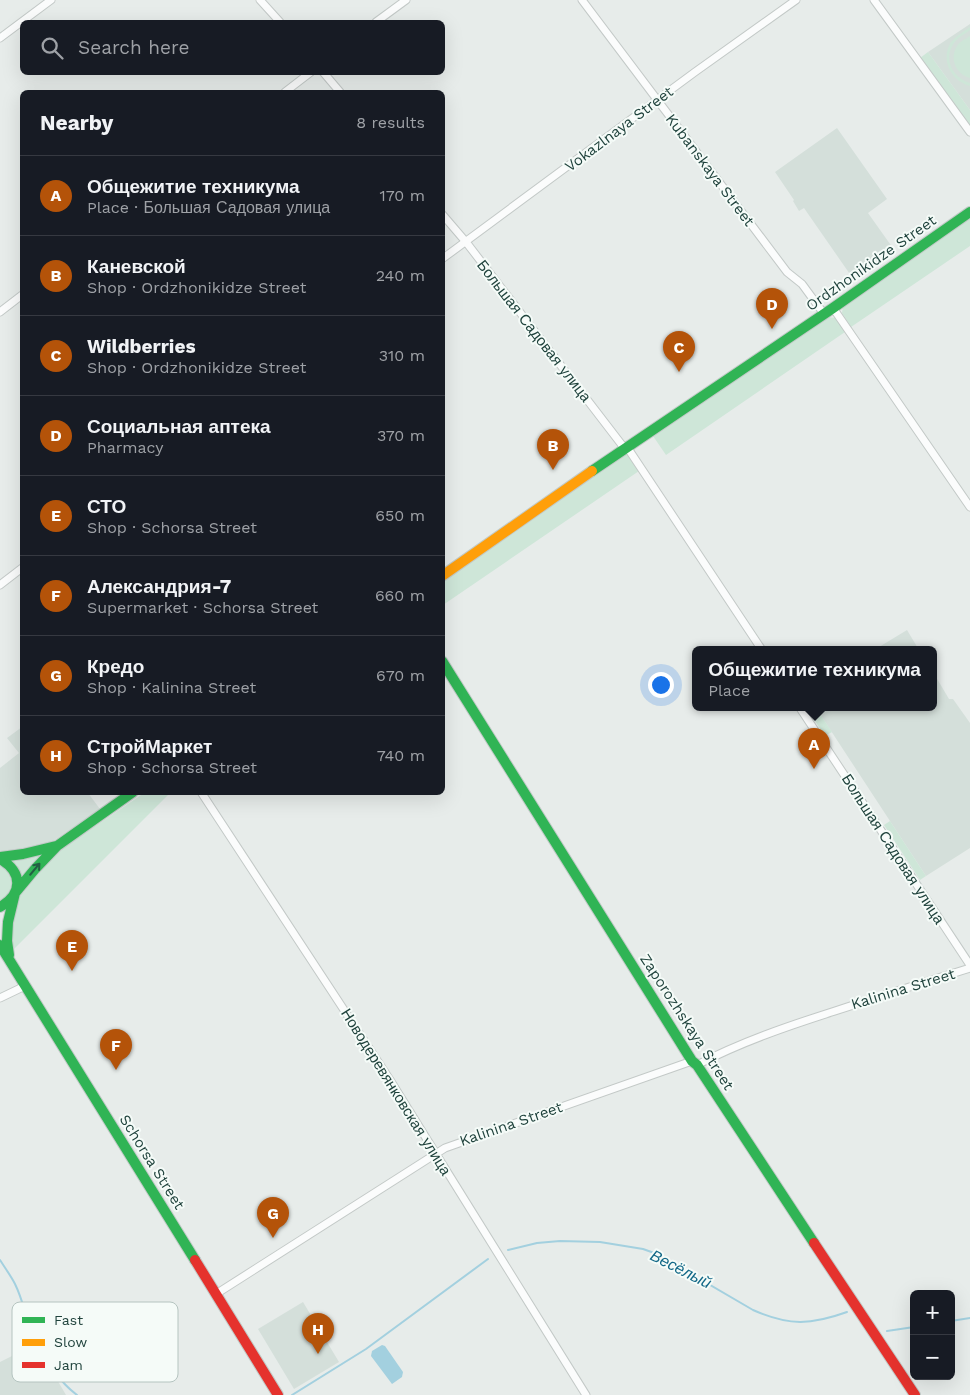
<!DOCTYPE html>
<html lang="en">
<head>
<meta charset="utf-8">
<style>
  body { margin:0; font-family:"Work Sans",sans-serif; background:#242831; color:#f1f3f6 }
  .controls { position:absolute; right:15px; bottom:15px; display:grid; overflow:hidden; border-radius:8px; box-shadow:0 5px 20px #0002 }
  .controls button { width:45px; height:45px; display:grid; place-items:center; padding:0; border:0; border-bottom:1px solid #363941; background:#171b24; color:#f1f3f6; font:25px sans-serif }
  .you { position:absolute; left:660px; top:684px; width:18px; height:18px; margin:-12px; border:4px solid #fff; border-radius:50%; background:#1a73e8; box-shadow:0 0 0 8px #1a73e833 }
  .badge { display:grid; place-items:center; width:32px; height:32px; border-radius:50%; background:#b45309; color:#fff; font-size:16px; font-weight:700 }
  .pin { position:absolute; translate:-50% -41px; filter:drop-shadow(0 1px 2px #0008) }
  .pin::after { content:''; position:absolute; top:26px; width:18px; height:15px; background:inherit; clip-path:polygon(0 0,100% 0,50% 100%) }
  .popup { position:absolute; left:692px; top:646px; width:245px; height:65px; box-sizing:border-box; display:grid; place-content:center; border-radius:8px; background:#171b24; filter:drop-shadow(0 1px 4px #0005); font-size:16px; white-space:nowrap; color:#9ea1a6 }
  .popup b { font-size:19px; color:#f1f3f6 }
  .popup::after { content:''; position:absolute; left:50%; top:100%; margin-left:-10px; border:10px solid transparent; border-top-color:#171b24 }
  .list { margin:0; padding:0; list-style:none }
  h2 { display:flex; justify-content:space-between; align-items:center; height:65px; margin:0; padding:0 20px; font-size:21px }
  h2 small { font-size:16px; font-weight:400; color:#9ea1a6 }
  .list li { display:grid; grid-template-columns:32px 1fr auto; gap:15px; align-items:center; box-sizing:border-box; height:80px; padding:0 20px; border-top:1px solid #363941 }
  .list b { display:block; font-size:19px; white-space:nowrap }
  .list p { margin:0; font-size:16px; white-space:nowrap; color:#9ea1a6 }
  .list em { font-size:16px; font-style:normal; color:#9ea1a6 }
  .icon { flex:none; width:28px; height:28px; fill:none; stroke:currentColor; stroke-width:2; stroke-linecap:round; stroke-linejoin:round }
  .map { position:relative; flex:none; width:970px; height:1395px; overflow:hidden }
  .search { position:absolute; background:#171b24; box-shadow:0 5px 20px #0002; left:20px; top:20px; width:425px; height:55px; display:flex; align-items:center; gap:12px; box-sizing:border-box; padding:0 18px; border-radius:8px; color:#9ea1a6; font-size:19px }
  .panel { position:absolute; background:#171b24; box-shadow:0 5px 20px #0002; left:20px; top:90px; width:425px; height:705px; border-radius:8px }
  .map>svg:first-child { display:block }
</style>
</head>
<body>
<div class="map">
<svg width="970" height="1395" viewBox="0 0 970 1395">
  <rect width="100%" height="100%" fill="#e7ecea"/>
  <path fill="#d4dfda" d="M970 24V110L928 52Z
    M837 128 887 199 868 213 895 251 854 280 804 208 799 211 793 201 794 200 775 172Z
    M907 630 919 650H881L879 647Z
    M933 672 949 699H953L970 723V848L926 876 816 708H933Z
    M22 727V792L88 793 100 809 50 843 0 854V768L19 753 7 738Z
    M303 1302 339 1362 294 1389 258 1329Z
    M36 1344 66 1395H0V1362Z"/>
  <path fill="#cee6d8" d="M970 27V30C965 34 958 37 954 43 943 58 952 78 970 83V86C951 81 940 60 951 42 956 36 963 32 970 27Z
    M970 36V78C956 74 949 59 957 46 960 41 966 39 970 36Z
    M928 52 970 110V126L920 58Z
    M970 218V246L851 327 842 313 843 306Z
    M827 317 836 318 845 332 666 455 653 436Z
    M627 453 639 471 443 605V582Z
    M816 708 832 732 825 736 809 712Z
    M144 793H170L11 952 10 945 15 911 22 891 31 878 59 851Z
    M890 821 926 876 920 880 884 825Z
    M45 853 23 878 17 865 11 860Z
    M0 865C15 874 15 892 0 901Z"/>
  <path fill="#a3d0df" d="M382 1345 385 1346 403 1372 402 1377 392 1384 371 1356 372 1351Z"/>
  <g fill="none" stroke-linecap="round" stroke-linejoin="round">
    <path stroke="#a3d0df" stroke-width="2" d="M508 1250 537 1243 560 1241 600 1242 643 1249 657 1254 753 1310C789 1326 811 1325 847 1312
      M0 1260C5 1268 11 1276 15 1284 23 1300 26 1318 33 1335 43 1356 58 1381 77 1395
      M951 1321 970 1318
      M887 1331 914 1327
      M292 1395 366 1349 488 1259"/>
    <defs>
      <path id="street" d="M260 0 280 22
        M582 0 787 272 802 284 824 314
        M874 0 970 132
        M376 22 406 0
        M0 38 51 0
        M323 72 340 92
        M285 92 311 72
        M442 214 466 242 625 449
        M442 259 695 72 796 0
        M833 308 970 507
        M0 312 22 295
        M627 447 762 650
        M0 585 22 568
        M800 708 970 965
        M201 792 390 1080 586 1395
        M0 998 25 986
        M697 1065C741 1042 788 1026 835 1011 880 996 925 982 970 968
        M216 1294 445 1148 692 1061"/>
      <path id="fast" d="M592 471 833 308 970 212
        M442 661 692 1061 697 1065 814 1243
        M0 857 23 854 56 846
        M0 859C23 872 23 894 0 907
        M0 945 195 1260
        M9 955 7 941 8 922 15 893 35 869 57 846 133 792"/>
      <path id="slow" d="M442 576 592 471"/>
      <path id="jam" d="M814 1243 915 1395
        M195 1260 278 1395"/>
    </defs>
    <use href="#street" stroke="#c3c9c7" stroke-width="9"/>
    <use href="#fast" stroke="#c2cac7" stroke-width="12"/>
    <use href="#slow" stroke="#c2cac7" stroke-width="12"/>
    <use href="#jam" stroke="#c2cac7" stroke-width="12"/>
    <use href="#street" stroke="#fbfcfc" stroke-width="7"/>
    <use href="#fast" stroke="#30b455" stroke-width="10"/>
    <use href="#slow" stroke="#ff9f0a" stroke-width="10"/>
    <use href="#jam" stroke="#e5322d" stroke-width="10"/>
  </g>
  <defs><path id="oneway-shaft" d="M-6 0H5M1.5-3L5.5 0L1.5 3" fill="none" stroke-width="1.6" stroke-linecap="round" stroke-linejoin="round" transform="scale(1.25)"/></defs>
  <use stroke="#245f43" href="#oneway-shaft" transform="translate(35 869) rotate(-50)"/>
  <g text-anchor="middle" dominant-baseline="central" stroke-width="4" stroke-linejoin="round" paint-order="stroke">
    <g font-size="15" fill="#20433d" stroke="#f5fbf8">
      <text transform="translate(619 129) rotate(-37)">Vokazlnaya Street</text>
      <text transform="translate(710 170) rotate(53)">Kubanskaya Street</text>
      <text transform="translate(871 263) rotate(-35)">Ordzhonikidze Street</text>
      <text transform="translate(534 331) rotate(52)">Большая Садовая улица</text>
      <text transform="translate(893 849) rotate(57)">Большая Садовая улица</text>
      <text transform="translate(903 989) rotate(-17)">Kalinina Street</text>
      <text transform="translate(687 1022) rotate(57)">Zaporozhskaya Street</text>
      <text transform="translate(396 1092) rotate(58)">Новодеревянковская улица</text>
      <text transform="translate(511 1124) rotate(-19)">Kalinina Street</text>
      <text transform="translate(152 1162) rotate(58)">Schorsa Street</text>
    </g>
    <g font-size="16" font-style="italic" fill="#126887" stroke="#f5fbf8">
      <text transform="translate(681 1269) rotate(27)">Весёлый</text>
    </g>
  </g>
  <rect x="12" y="1302" width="166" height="80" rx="8" fill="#f5fbf8" stroke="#b5c4c0" stroke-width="1"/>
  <rect x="22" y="1317" width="23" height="6" fill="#30b455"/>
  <rect x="22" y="1339" width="23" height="7" fill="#ff9f0a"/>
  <rect x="22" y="1362" width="23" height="6" fill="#e5322d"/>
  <g font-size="14" fill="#20433d">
    <text x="54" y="1325">Fast</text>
    <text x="54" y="1347">Slow</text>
    <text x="54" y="1370">Jam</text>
  </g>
</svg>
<div class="controls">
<button>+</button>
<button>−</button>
</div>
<div class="you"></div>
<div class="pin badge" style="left:814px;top:769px">A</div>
<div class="popup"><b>Общежитие техникума</b>Place</div>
<div class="pin badge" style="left:553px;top:470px">B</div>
<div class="pin badge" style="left:679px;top:372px">C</div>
<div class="pin badge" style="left:772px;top:329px">D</div>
<div class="pin badge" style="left:72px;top:971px">E</div>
<div class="pin badge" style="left:116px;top:1070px">F</div>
<div class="pin badge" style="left:273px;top:1238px">G</div>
<div class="pin badge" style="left:318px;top:1354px">H</div>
<div class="search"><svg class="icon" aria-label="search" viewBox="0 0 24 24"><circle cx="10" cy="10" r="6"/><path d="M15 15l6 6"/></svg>Search here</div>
<section class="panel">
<h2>Nearby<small>8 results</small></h2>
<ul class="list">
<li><span class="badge">A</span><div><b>Общежитие техникума</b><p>Place · Большая Садовая улица</p></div><em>170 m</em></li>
<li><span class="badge">B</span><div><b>Каневской</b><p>Shop · Ordzhonikidze Street</p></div><em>240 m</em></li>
<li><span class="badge">C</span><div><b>Wildberries</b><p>Shop · Ordzhonikidze Street</p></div><em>310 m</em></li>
<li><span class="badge">D</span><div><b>Социальная аптека</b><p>Pharmacy</p></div><em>370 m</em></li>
<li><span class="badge">E</span><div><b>СТО</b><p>Shop · Schorsa Street</p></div><em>650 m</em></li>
<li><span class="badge">F</span><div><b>Александрия-7</b><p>Supermarket · Schorsa Street</p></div><em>660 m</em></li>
<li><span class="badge">G</span><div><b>Кредо</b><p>Shop · Kalinina Street</p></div><em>670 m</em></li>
<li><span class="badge">H</span><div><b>СтройМаркет</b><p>Shop · Schorsa Street</p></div><em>740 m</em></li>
</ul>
</section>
</div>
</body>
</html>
